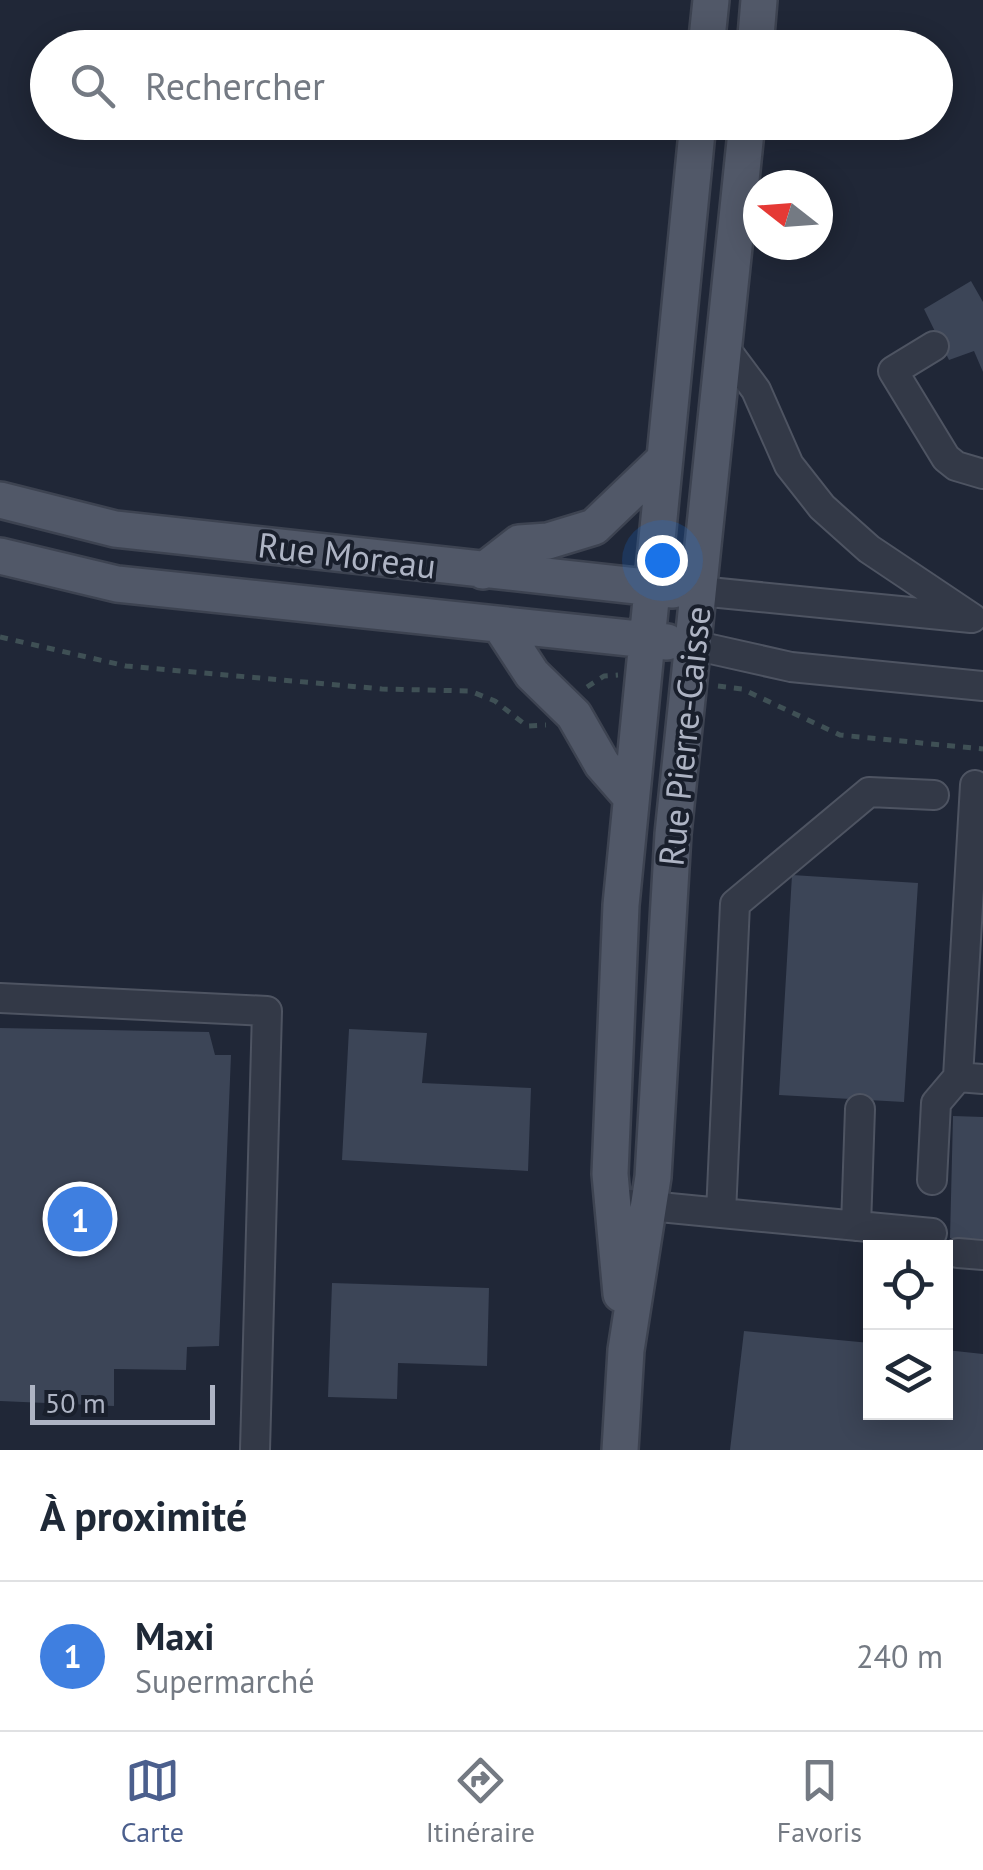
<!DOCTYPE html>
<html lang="fr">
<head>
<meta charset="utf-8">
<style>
  body { margin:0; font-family:"PT Sans",sans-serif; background:#f6f6f7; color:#1f2937 }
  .controls { position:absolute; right:30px; bottom:30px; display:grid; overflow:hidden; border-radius:0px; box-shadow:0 5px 25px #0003 }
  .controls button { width:90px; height:90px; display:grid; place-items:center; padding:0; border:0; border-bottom:2px solid #e0e1e3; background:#fff; color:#1f2937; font:50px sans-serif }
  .compass { position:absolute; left:743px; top:170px; width:90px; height:90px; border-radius:50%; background:#fff; box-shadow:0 5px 25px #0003; rotate:287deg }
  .scale { position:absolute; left:30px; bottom:25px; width:185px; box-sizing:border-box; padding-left:10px; border:5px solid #aeb4c4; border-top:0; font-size:28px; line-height:35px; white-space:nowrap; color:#aeb4c4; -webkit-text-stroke:8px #191f2c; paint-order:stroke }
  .you { position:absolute; left:662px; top:560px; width:35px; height:35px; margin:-25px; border:8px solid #fff; border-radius:50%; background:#1a73e8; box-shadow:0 0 0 15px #1a73e833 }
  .badge { display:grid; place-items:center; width:65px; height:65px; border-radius:50%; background:#4b5f8d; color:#fff; font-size:32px; font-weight:700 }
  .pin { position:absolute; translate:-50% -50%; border:5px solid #fff; box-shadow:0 2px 10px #0006 }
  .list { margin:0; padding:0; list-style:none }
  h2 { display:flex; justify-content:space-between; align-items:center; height:130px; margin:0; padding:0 40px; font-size:42px }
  h2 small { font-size:32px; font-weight:400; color:#747a83 }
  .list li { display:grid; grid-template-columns:65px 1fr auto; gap:30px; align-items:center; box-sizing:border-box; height:150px; padding:0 40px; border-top:2px solid #e0e1e3 }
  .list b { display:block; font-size:38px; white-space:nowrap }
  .list p { margin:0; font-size:32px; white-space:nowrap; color:#747a83 }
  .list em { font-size:32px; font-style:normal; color:#747a83 }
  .icon { flex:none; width:55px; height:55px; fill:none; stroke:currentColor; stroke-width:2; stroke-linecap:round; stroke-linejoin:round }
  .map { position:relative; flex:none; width:983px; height:1450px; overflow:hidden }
  .search { position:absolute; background:#fff; box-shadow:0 5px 25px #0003; left:30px; right:30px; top:30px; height:110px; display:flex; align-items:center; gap:25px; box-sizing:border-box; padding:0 35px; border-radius:55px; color:#747a83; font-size:38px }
  .sheet { height:280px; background:#fff }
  nav { display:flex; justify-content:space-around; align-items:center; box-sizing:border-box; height:140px; border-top:2px solid #e0e1e3; background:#fff; font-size:28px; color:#747a83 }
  nav a { display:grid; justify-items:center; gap:5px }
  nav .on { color:#4b5f8d }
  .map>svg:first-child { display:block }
</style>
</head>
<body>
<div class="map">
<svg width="983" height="1450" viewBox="0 0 983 1450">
  <rect width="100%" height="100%" fill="#202737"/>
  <path fill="#3c4557" d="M971 281 983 302V372L974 351 949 360 924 309Z
    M792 875 918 883 904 1102 779 1095Z
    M0 1028 209 1032 215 1055H231L219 1346 187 1347 186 1370 114 1369V1406L0 1401Z
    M349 1029 427 1033 422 1083 531 1088 528 1171 342 1160Z
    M953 1116 983 1117V1239L950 1238Z
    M332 1283 489 1288 487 1366 398 1363 397 1399 328 1397Z
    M744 1331 870 1343V1412H946V1350L983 1354V1450H730Z"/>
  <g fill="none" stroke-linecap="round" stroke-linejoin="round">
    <defs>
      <path id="minor" d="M934 346 893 371 946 458 956 466 983 474
        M724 347 756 390 789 465 822 507 869 549 972 618
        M699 591 971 618
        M693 645 791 667 983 686
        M975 785 958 1077 983 1079
        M0 998 267 1011 255 1450
        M932 1180 936 1103 958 1077
        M629 1204 721 1213 735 904 869 792 934 795
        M721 1213 932 1233
        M856 1226 860 1109
        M958 1253 983 1255"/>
      <path id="major" d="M706 48 711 0
        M755 48 759 0
        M0 500 115 529 673 590
        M0 556 117 584 667 642
        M483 571 519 543 548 541 594 527 663 461
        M500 625 532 674 574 715 602 764 630 796
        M621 1294 610 1174 621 905 698 122
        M620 1450 626 1350 653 1177 673 834 747 122"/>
    </defs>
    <use href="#minor" stroke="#4e5462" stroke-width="32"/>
    <use href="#major" stroke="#3d4351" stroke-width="40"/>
    <path stroke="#3f5055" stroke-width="5" stroke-dasharray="8 8" stroke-linecap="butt" d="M0 637 126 666 382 689 470 691 495 701 527 726 546 725
      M718 686 742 689 840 735 983 749
      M587 687 604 676 618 675"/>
    <use href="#minor" stroke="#333947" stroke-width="28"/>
    <use href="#major" stroke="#515868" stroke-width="35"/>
  </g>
  <g text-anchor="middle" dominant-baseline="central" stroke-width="8" stroke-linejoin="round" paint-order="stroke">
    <g font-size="35" fill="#aeb4c4" stroke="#191f2c">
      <text transform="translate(347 555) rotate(7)">Rue Moreau</text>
      <text transform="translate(684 736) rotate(-84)">Rue Pierre-Caisse</text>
    </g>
  </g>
</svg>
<div class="controls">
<button><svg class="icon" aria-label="locate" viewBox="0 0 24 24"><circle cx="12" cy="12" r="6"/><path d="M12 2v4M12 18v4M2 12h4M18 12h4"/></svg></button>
<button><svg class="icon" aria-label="layers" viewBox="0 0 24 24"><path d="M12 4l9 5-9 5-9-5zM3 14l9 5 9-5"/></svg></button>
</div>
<svg class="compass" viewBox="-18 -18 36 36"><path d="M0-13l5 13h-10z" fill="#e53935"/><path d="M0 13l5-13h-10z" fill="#747a83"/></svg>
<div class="scale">50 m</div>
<div class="you"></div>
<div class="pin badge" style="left:80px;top:1219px;background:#3f7fe0">1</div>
<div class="search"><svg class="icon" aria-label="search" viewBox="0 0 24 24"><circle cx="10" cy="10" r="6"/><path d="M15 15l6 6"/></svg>Rechercher</div>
</div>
<section class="sheet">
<h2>À proximité<small></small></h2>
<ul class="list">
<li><span class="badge" style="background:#3f7fe0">1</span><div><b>Maxi</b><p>Supermarché</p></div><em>240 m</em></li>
</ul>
</section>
<nav>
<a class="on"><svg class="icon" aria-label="map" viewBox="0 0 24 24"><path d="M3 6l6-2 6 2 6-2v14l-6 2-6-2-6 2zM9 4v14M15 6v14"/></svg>Carte</a>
<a><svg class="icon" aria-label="directions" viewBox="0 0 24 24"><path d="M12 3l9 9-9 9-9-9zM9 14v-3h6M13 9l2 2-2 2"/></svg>Itinéraire</a>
<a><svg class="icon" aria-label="saved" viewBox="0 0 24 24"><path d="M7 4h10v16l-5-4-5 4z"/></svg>Favoris</a>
</nav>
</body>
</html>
